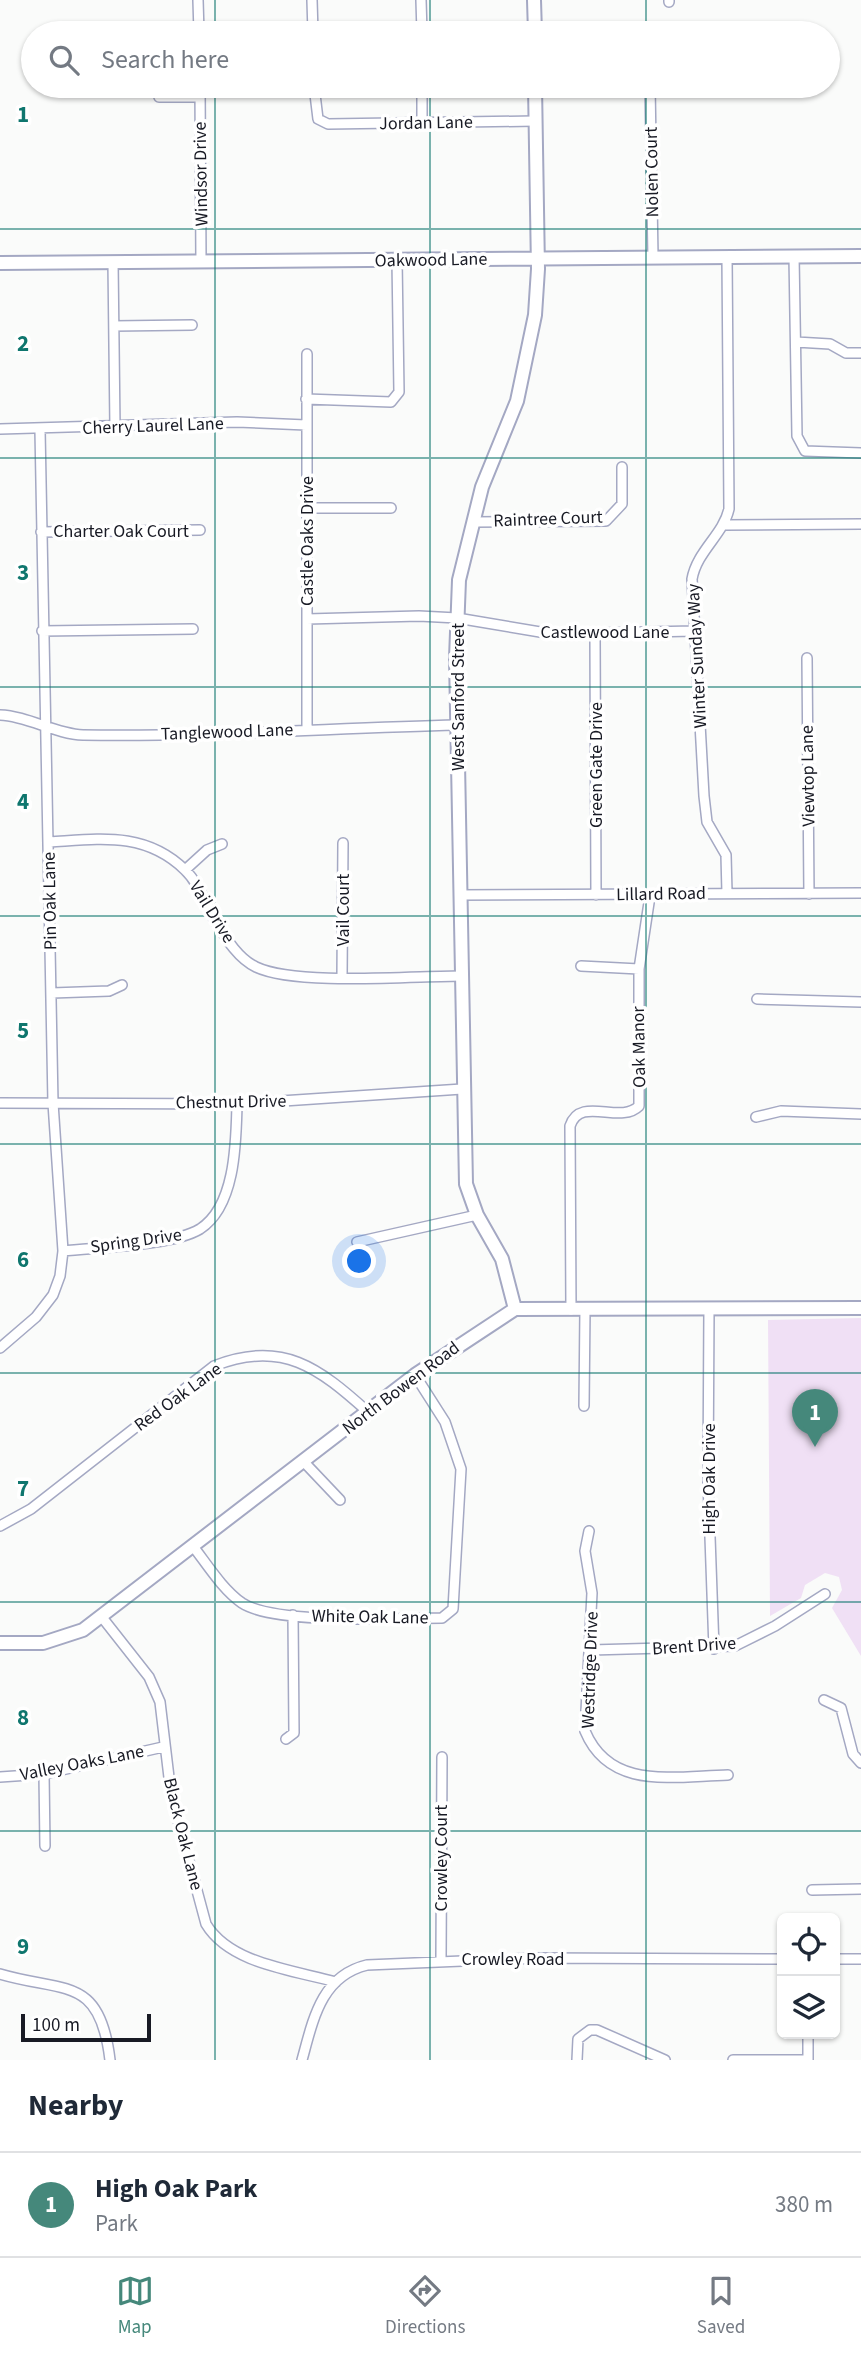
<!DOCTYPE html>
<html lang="en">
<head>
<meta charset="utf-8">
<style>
  body { margin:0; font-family:"Source Sans 3",sans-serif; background:#f6f6f7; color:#1f2937 }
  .controls { position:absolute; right:21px; bottom:21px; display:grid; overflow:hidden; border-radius:10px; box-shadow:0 2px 5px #0004 }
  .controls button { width:63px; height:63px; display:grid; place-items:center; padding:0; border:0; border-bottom:2px solid #e0e1e3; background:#fff; color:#1f2937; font:35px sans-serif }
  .scale { position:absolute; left:21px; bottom:18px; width:130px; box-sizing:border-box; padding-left:7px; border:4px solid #181a24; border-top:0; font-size:19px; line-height:24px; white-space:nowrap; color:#181a24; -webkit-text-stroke:5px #fff; paint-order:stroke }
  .you { position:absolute; left:360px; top:1262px; width:24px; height:24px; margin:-18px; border:5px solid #fff; border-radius:50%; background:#1a73e8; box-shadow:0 0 0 10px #1a73e833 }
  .badge { display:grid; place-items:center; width:46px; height:46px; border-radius:50%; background:#45887b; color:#fff; font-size:23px; font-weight:700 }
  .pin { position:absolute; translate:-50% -58px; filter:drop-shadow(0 2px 4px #0008) }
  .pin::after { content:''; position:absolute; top:37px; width:24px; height:21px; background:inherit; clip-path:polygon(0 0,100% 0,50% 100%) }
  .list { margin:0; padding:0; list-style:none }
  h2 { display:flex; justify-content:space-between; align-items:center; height:91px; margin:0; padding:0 28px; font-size:30px }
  h2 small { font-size:23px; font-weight:400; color:#747a83 }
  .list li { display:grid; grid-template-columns:46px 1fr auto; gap:21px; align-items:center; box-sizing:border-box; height:105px; padding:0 28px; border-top:2px solid #e0e1e3 }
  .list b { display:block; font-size:26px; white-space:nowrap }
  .list p { margin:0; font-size:23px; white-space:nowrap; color:#747a83 }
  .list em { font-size:23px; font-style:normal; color:#747a83 }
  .icon { flex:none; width:38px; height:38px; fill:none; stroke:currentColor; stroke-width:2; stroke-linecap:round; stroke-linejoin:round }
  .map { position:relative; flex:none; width:861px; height:2060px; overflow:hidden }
  .search { position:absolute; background:#fff; box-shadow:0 2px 5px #0004; left:21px; right:21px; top:21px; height:77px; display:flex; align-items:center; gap:18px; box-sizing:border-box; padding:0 24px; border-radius:38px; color:#747a83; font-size:26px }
  .sheet { height:196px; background:#fff }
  nav { display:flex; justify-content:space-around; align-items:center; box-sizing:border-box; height:98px; border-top:2px solid #e0e1e3; background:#fff; font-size:19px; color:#747a83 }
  nav a { display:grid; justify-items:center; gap:4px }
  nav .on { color:#45887b }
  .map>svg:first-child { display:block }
</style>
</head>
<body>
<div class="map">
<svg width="861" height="2060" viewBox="0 0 861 2060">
  <rect width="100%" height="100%" fill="#fafbfa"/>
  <path fill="#f0e0f5" d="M861 1318V1656L832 1608 842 1590 839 1577 825 1573 805 1585 801 1598 770 1616 768 1320Z"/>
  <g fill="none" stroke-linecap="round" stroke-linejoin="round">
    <defs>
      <path id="street" d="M198 0 199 33
        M312 0 313 33
        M421 0 422 33
        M669 0V2
        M200 86 201 262
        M314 86 318 119 328 124 535 121
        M422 86V122
        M650 86 653 257
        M159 97H200
        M794 256 797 436 805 451 861 453
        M727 257 729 509C723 535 697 551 692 579L704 796 707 822 726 855 727 893
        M113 262 115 428
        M114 326 192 325
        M796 342 830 344 846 353H861
        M307 354V729
        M306 399 391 402 399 392 397 260
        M0 429 237 422 306 425
        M308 508H391
        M473 522 606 521 622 504V467
        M725 525 861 524
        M41 532 200 530
        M307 619 419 616 457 618 552 634 694 631
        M42 631 193 629
        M595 635 596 895
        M807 658 809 894
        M0 715C28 716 55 734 83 735 208 737 332 728 457 725
        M50 842C99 839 145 831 185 870 200 884 206 907 217 924 227 940 239 959 256 967 296 986 413 976 462 976
        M185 870 207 850 222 844
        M460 895 861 893
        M581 966 639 969
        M342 977 343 843
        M52 993 109 991 122 985
        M757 999 861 1002
        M0 1103 237 1104 462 1089
        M756 1117 781 1111 861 1114
        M357 1242 477 1215
        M63 1251C97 1247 172 1246 200 1229 236 1206 236 1141 237 1104
        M709 1308 708 1481 714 1649
        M571 1310 570 1126C580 1095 620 1125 639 1106V969L650 896
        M0 1348 36 1317 53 1295 60 1276 63 1251 53 1103 40 430
        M584 1406 585 1309
        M303 1461 340 1500
        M0 1526 31 1509 214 1366C282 1339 319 1368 368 1412
        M589 1531 585 1551 592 1593 585 1731C610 1791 674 1776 728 1775
        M192 1545C207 1564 222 1589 242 1603 275 1625 398 1618 442 1618L453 1609 461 1469 445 1422 415 1375
        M101 1616 149 1677 160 1702 171 1794 206 1924C230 1964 293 1970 336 1982
        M591 1650 735 1646 775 1626 825 1594
        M824 1700 841 1708 853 1754 861 1763
        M286 1739 294 1733 293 1615
        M44 1774 45 1846
        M0 1777 44 1774 163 1747
        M812 1890 861 1889
        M835 1959H861
        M441 1960 442 1757
        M0 1974C64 1993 100 1975 110 2060
        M808 2034V2060
        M302 2060C313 2020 321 1976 367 1965L536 1958 782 1959
        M577 2060 578 2039 590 2030H597L665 2060
        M733 2060H808"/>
      <path id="secondary" d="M534 0 535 33
        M0 263 861 256
        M515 1309 502 1259 477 1215 466 1184 456 658 459 580 482 487 517 401 535 315 538 269 535 86
        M0 1643H43L83 1630 415 1375 515 1309 861 1308"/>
    </defs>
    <use href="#street" stroke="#a4a8c3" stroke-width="12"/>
    <use href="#secondary" stroke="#a4a8c3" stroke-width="16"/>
    <use href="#street" stroke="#fff" stroke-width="9"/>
    <use href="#secondary" stroke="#fff" stroke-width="12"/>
  </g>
  <path fill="none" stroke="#0f766e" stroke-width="2" stroke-opacity="0.55" d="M215 0V33M430 0V33M646 0V33M215 86V2060M430 86V2060M646 86V2060M0 229H861M0 458H861M0 687H861M0 916H861M0 1144H861M0 1373H861M0 1602H861M0 1831H861"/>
  <g text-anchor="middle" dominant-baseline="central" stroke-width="7" stroke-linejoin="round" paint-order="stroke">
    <g font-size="18" fill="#181a24" stroke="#fff">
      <text transform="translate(426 123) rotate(-1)">Jordan Lane</text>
      <text transform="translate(652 172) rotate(-91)">Nolen Court</text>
      <text transform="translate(201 174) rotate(-91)">Windsor Drive</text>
      <text transform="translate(431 260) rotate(-1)">Oakwood Lane</text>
      <text transform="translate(153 426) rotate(-2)">Cherry Laurel Lane</text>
      <text transform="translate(548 519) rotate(-2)">Raintree Court</text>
      <text x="121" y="531">Charter Oak Court</text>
      <text transform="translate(307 541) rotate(-90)">Castle Oaks Drive</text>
      <text x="605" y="632">Castlewood Lane</text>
      <text transform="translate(697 656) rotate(-93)">Winter Sunday Way</text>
      <text transform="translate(458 697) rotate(-90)">West Sanford Street</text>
      <text transform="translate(227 732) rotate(-2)">Tanglewood Lane</text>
      <text transform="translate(596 765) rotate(-90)">Green Gate Drive</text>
      <text transform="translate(808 776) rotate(-91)">Viewtop Lane</text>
      <text transform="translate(661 894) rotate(-1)">Lillard Road</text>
      <text transform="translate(50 901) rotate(-91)">Pin Oak Lane</text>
      <text transform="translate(343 910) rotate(-90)">Vail Court</text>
      <text transform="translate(212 912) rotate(58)">Vail Drive</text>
      <text transform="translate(639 1047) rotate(-91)">Oak Manor</text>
      <text transform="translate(231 1102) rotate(-1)">Chestnut Drive</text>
      <text transform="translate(136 1241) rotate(-8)">Spring Drive</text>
      <text transform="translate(401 1388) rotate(-37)">North Bowen Road</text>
      <text transform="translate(178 1397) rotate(-36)">Red Oak Lane</text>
      <text transform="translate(709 1479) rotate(-90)">High Oak Drive</text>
      <text transform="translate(370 1617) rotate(1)">White Oak Lane</text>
      <text transform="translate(694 1646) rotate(-4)">Brent Drive</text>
      <text transform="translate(590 1670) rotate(-88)">Westridge Drive</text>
      <text transform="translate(82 1763) rotate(-11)">Valley Oaks Lane</text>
      <text transform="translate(183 1834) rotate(76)">Black Oak Lane</text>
      <text transform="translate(441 1858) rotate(-90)">Crowley Court</text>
      <text x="513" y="1959">Crowley Road</text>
    </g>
  </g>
  <g font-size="23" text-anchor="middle" font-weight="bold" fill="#0f766e" stroke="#fff" stroke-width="7" stroke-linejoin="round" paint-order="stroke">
    <text x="23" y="122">1</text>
    <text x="23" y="351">2</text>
    <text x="23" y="580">3</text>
    <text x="23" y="809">4</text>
    <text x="23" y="1038">5</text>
    <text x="23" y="1267">6</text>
    <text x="23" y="1496">7</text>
    <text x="23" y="1725">8</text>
    <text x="23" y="1954">9</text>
  </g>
</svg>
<div class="controls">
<button><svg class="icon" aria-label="locate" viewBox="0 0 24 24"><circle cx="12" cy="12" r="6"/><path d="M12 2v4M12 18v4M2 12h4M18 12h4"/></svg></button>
<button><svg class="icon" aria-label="layers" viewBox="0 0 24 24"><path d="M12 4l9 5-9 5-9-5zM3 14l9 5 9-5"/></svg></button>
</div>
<div class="scale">100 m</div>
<div class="you"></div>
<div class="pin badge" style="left:815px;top:1447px">1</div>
<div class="search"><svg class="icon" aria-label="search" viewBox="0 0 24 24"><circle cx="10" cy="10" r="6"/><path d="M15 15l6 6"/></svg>Search here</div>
</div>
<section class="sheet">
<h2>Nearby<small></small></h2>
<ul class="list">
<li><span class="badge">1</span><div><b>High Oak Park</b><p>Park</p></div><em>380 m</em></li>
</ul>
</section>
<nav>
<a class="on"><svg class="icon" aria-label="map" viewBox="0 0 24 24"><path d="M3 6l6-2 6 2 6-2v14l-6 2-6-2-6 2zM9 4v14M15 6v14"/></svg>Map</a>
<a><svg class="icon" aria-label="directions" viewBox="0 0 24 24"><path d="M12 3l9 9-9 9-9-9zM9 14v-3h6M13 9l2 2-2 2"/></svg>Directions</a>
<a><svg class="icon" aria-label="saved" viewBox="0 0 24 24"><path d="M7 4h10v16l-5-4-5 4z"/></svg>Saved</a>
</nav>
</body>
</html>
